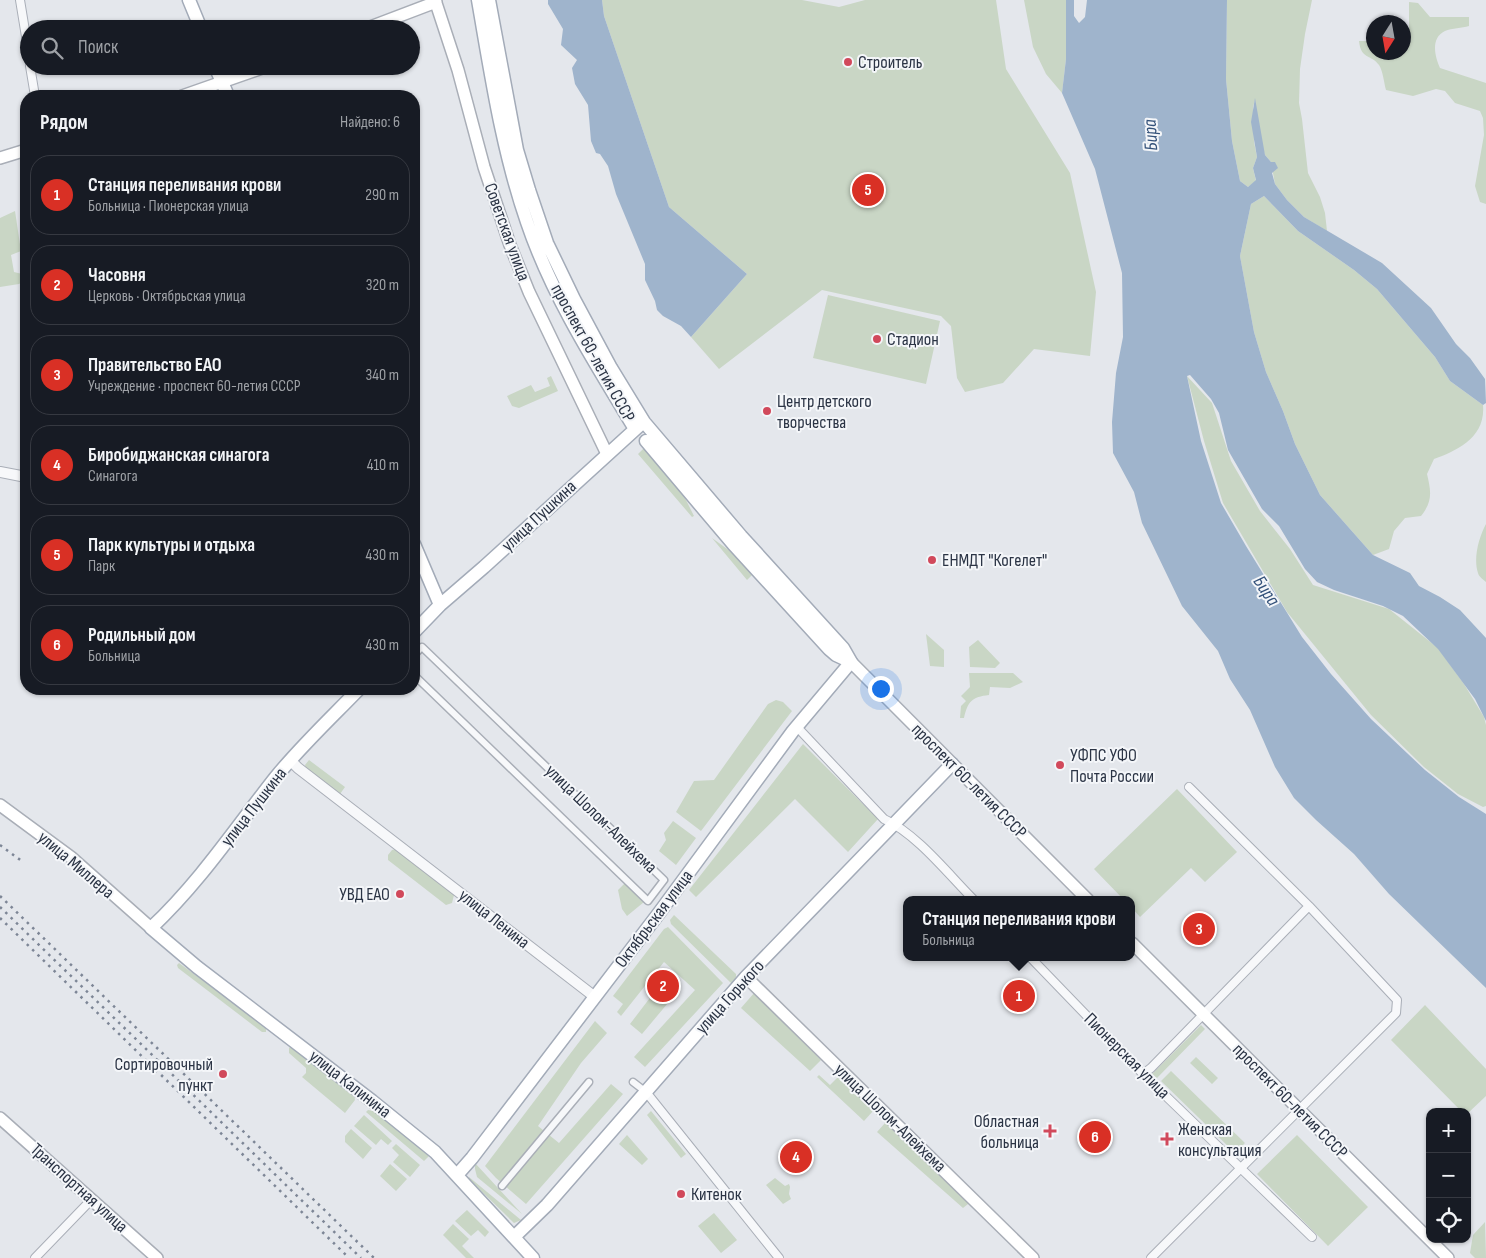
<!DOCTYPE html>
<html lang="ru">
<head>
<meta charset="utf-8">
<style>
  body { margin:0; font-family:"Sofia Sans Condensed",sans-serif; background:#242831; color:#f1f3f6 }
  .controls { position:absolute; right:15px; bottom:15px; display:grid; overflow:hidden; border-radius:10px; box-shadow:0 1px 4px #0004 }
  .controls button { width:45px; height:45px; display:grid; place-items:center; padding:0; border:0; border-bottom:1px solid #363941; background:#171b24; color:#f1f3f6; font:25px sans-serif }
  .compass { position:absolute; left:1366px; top:15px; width:45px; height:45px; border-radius:50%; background:#171b24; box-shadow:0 1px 4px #0004; rotate:191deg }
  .you { position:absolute; left:880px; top:688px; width:18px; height:18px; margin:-12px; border:4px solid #fff; border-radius:50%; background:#1a73e8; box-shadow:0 0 0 8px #1a73e833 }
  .badge { display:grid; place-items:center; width:32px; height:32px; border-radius:50%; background:#d93025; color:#fff; font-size:16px; font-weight:700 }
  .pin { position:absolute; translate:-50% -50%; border:2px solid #fff; box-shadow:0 1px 5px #0006 }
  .popup { position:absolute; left:903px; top:896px; width:232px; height:65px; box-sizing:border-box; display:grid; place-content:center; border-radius:10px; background:#171b24; filter:drop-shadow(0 1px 4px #0005); font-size:16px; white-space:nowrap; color:#9ea1a6 }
  .popup b { font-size:19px; color:#f1f3f6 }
  .popup::after { content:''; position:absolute; left:50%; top:100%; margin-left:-10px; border:10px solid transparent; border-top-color:#171b24 }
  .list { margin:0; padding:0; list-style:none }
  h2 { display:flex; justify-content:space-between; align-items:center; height:65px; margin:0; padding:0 20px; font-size:21px }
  h2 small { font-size:16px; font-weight:400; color:#9ea1a6 }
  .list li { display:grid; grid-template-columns:32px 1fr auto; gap:15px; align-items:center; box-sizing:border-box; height:80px; margin:0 10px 10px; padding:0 10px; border:1px solid #363941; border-radius:20px }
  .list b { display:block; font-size:19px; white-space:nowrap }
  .list p { margin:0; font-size:16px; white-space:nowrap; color:#9ea1a6 }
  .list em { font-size:16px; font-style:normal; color:#9ea1a6 }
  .icon { flex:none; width:28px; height:28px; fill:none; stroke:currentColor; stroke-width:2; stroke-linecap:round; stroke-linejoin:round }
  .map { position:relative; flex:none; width:1486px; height:1258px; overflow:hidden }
  .search { position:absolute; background:#171b24; box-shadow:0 1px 4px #0004; left:20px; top:20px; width:400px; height:55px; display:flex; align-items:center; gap:12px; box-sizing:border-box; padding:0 18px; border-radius:28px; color:#9ea1a6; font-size:19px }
  .panel { position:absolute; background:#171b24; box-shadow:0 1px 4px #0004; left:20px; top:90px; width:400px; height:605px; border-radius:20px }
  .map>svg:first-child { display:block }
</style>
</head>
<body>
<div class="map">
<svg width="1486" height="1258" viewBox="0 0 1486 1258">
  <rect width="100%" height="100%" fill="#e4e7ec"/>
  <path fill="#c9d6c5" d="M602 0H802L839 7 865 0H996L1006 69 1070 173 1096 292 1090 356 1034 349 1003 383 965 392 957 378 951 326 941 316 822 290 719 369 691 337 747 274 669 207 604 16Z
    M1024 0H1066V59L1062 93 1046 74 1033 47Z
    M1227 0H1312L1305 34 1300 69 1299 103 1302 119 1308 173 1320 197 1325 213 1327 231 1304 217 1287 200 1275 184 1271 162 1265 155 1261 143 1255 100 1253 107 1254 142 1257 157 1253 168 1256 181 1248 187 1240 181 1232 141 1226 79Z
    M1409 2 1418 3 1430 17H1469V26C1462 28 1452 28 1445 31 1430 38 1435 57 1440 68L1486 83V204L1480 202 1475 186 1484 135 1483 118 1480 111 1455 103 1445 91 1436 89 1413 96 1386 90C1384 83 1383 71 1379 65 1371 54 1361 60 1359 41H1373L1374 52H1404V43L1409 35Z
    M1264 196 1298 231 1354 270 1377 289 1435 357 1450 381 1483 405C1486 438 1456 451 1434 459L1427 474C1431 491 1433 501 1421 516L1405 518 1394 531 1389 549 1373 555 1320 495 1295 444 1283 411 1266 372 1254 332 1240 256 1251 204Z
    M15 211 21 251 11 255 14 272 26 275V279L19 284 0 287V218Z
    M828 295 940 321 926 384 813 358Z
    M551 376 558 391 519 408 512 406 507 396 531 385 535 392 550 386 547 378Z
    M1187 376 1212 403 1231 461 1260 511 1290 549 1313 585 1389 609 1438 648 1464 684 1484 717 1486 725V806L1483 807 1458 794 1424 767 1371 715 1287 612 1223 503 1204 441Z
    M645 447 681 490 694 516 692 517 638 454Z
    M1486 524V582C1483 579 1479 577 1478 573 1473 558 1479 537 1486 524Z
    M712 538 730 551 751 571 752 575 747 580Z
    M926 634 944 650V667L930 666Z
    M978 640 1000 663 995 668 970 667 969 647Z
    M969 673H1013L1023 682 1010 688 990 687 989 695C972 697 968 701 964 718H960L961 706 966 701 961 696 970 687Z
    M776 700 783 702 792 711 701 831 676 812 694 781 714 780 768 704Z
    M803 744 878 819 848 852 795 799 696 897 689 890Z
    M309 760 345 787 340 794 306 768 305 765Z
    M1177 789 1237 852 1205 882 1191 868 1140 917 1132 908V900H1124L1094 869Z
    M673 821 696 838 676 865 659 851 666 840 664 833Z
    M396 849 454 895 452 903 446 905 388 860V855L392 850Z
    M625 883 644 902 627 916 622 909 618 890Z
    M674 915 736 974V977L732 984 671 924 670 920Z
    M668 927 723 983 645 1067 634 1057 695 990 664 962 621 1016 617 1012 623 1004 613 996 664 929Z
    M179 963 266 1027V1032H262L178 968 177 965Z
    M659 986 673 997 642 1034 630 1024Z
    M755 992 821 1060 810 1071 741 1008Z
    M1425 1005 1486 1069V1096L1467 1114V1112H1462L1391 1040Z
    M595 1021 607 1033 581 1063 538 1126 559 1143 611 1084 623 1094 526 1204 496 1178 485 1166Z
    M1201 1025 1205 1029 1157 1078 1152 1074Z
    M291 1046 354 1094 355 1100 345 1113 302 1077 306 1073V1068L289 1053V1048Z
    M1196 1057 1218 1078 1212 1084 1190 1063Z
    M828 1065 873 1111 864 1121 817 1077 819 1075 830 1085 838 1077Z
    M1171 1071 1245 1143 1235 1153 1161 1081Z
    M368 1110 374 1111 429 1156 424 1161 366 1112Z
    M651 1111 686 1154 681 1158 647 1115Z
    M364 1115 392 1141 388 1145 381 1139 376 1145 354 1126Z
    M885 1123H888L968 1201V1204L963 1208 877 1132Z
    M351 1129 372 1148 363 1159 345 1142V1136Z
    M627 1135 648 1159 642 1165 619 1144Z
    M1297 1135 1368 1207 1328 1246 1257 1174Z
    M396 1144 420 1165 410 1177 393 1162 399 1155 392 1148Z
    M475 1163 522 1214 477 1177 475 1169Z
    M390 1164 407 1179 396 1191 380 1176Z
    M469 1177 521 1220 514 1223 468 1178Z
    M775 1178 785 1186 789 1184 790 1187 789 1194 791 1199 783 1204 766 1185Z
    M467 1210 489 1232 485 1237 478 1230 471 1236 455 1221Z
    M714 1213 737 1240 721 1253 698 1226Z
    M1485 1222 1486 1258H1475L1470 1253 1473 1235Z
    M453 1224 469 1239 462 1246 474 1258H466L443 1235Z"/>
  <path fill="#9fb4cc" d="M548 0H602L604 16 669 207 747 274 691 337 681 326 663 316 657 310 655 301 645 280V264L616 194 608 166 600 154 596 153 591 141 588 105 575 84 572 68 577 60 561 45 563 29 548 4Z
    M1066 0H1074V16L1079 23 1085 17 1087 0H1227L1226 79 1232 141 1240 181 1248 187 1256 180 1253 168 1257 157 1251 122 1255 98 1265 155 1271 162H1275L1278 168 1272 173 1275 184 1287 200 1304 217 1382 263 1431 308 1456 344 1470 358 1485 379 1486 403 1483 405 1450 381 1435 357 1377 289 1354 270 1298 231 1264 196 1251 204 1240 256 1254 332 1266 372 1283 411 1295 444 1320 495 1373 555 1410 573 1419 586 1440 597 1460 610 1486 638V721L1475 699 1438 649 1403 616 1383 606 1334 590 1317 582 1305 569 1279 526 1262 509 1228 450 1219 413 1211 399 1190 375 1187 376 1201 441 1221 503 1246 546 1302 637 1331 674 1371 719 1425 770 1459 797 1486 814V988L1389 894 1354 854 1316 820 1294 798 1275 767 1250 710 1230 679 1218 651 1182 606 1142 523 1134 492 1113 453 1112 422 1116 373 1123 337 1122 273 1095 169 1062 93 1066 59Z"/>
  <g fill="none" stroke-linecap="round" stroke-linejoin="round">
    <defs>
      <path id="pedestrian" d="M414 655 422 647 664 880 648 901 414 675
        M633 1082 646 1092
        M502 1186 589 1082"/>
      <path id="minor" d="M20 0 29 55
        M30 66 35 96
        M797 727 884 819C917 834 948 874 974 900
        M1030 957 1143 1074 1312 1237
        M1143 1074 1151 1068 1309 906
        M646 1092 779 1258
        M35 1258 92 1199
        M1151 1258 1396 1013 1397 1000 1309 906 1189 787"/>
      <path id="tertiary" d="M0 472 26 477
        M290 760 298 768 595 997"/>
      <path id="secondary" d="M435 0 458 70 484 167 510 245 529 292 607 454
        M365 29 436 2
        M182 96 268 66
        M0 158 26 150
        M851 662 1088 900
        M0 805 72 858 151 928
        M1132 943 1448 1258
        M746 977 1033 1258
        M0 1118 157 1258"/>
      <path id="primary" d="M189 0 201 29
        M478 0C491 74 502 150 527 222 552 296 595 363 635 429
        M489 0 517 150 529 190 547 243 574 299 611 368 644 422 741 536 843 648 851 662
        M215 66 228 96
        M646 441 733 544 829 649 836 655 851 662
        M414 544 440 605
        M414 632 440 605 484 567 640 425
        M359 689C331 718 301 746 275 778 235 829 199 883 151 928L197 967 372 1101 435 1152 533 1258
        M457 1175 472 1158 659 913 793 731 851 662
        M514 1237 547 1205 746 977 952 764"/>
    </defs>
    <use href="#pedestrian" stroke="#a9aeb7" stroke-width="9"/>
    <use href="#minor" stroke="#a9aeb7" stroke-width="10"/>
    <use href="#tertiary" stroke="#a9aeb7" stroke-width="12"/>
    <use href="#secondary" stroke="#a9aeb7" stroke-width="14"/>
    <use href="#primary" stroke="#a3abb8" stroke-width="15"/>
    <use href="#pedestrian" stroke="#f7f8fa" stroke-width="6"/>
    <use href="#minor" stroke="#f7f8fa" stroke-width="8"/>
    <use href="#tertiary" stroke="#f7f8fa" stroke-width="10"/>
    <use href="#secondary" stroke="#fff" stroke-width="11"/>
    <use href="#primary" stroke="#fff" stroke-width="12"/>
    <path stroke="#7d8696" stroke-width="2.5" stroke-dasharray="2.5 5" stroke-linecap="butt" d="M0 845 23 862
      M0 896 374 1258
      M0 907 361 1258
      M0 918 349 1258"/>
  </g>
  <g fill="#d1495b" stroke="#f4f6f9" stroke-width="2">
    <circle cx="848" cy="62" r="5"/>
    <circle cx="877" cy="339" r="5"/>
    <circle cx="767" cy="411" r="5"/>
    <circle cx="932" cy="560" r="5"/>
    <circle cx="1060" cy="765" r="5"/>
    <circle cx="400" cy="894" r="5"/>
    <circle cx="223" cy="1074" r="5"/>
    <path d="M1047.5 1123.5h5v5h5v5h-5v5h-5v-5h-5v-5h5z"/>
    <path d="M1164.5 1131.5h5v5h5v5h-5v5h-5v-5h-5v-5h5z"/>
    <circle cx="681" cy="1194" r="5"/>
  </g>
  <g text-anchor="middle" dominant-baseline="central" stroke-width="4" stroke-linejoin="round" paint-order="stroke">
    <g font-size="18" fill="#2b3445" stroke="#f4f6f9" text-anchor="start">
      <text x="858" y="62">Строитель</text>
      <text x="887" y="339">Стадион</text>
      <text x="777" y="401">Центр детского<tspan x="777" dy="21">творчества</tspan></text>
      <text x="942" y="560">ЕНМДТ "Когелет"</text>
      <text x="1070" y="755">УФПС УФО<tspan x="1070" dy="21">Почта России</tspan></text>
      <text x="390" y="894" text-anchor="end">УВД ЕАО</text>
      <text x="213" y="1064" text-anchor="end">Сортировочный<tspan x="213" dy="21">пункт</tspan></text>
      <text x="1039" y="1121" text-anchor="end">Областная<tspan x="1039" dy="21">больница</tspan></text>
      <text x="1178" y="1129">Женская<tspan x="1178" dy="21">консультация</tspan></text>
      <text x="691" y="1194">Китенок</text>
    </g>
    <g font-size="18" fill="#2b3445" stroke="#f4f6f9">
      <text transform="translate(507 232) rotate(70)">Советская улица</text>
      <text transform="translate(593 353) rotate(61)">проспект 60-летия СССР</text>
      <text transform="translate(539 516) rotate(-43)">улица Пушкина</text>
      <text transform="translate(969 781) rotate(45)">проспект 60-летия СССР</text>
      <text transform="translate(254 807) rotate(-52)">улица Пушкина</text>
      <text transform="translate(601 819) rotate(44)">улица Шолом-Алейхема</text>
      <text transform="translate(76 865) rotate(40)">улица Миллера</text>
      <text transform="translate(494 919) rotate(38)">улица Ленина</text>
      <text transform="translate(654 919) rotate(-53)">Октябрьская улица</text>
      <text transform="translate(730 997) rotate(-48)">улица Горького</text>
      <text transform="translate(1127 1056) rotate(45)">Пионерская улица</text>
      <text transform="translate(350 1084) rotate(38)">улица Калинина</text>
      <text transform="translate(1290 1101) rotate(45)">проспект 60-летия СССР</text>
      <text transform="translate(890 1118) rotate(44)">улица Шолом-Алейхема</text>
      <text transform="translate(79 1188) rotate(42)">Транспортная улица</text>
    </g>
    <g font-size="19" font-style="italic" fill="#34527a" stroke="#f4f6f9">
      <text transform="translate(1151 135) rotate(-93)">Бира</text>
      <text transform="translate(1266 591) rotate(56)">Бира</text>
    </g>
  </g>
</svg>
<div class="controls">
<button>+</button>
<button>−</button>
<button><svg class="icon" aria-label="locate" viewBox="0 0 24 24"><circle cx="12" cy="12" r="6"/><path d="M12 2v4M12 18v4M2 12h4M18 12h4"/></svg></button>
</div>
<svg class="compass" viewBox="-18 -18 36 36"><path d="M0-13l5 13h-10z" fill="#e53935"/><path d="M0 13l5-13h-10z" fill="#9ea1a6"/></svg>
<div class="you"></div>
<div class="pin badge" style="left:1019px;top:996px">1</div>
<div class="popup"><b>Станция переливания крови</b>Больница</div>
<div class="pin badge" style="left:663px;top:986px">2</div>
<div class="pin badge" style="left:1199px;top:929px">3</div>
<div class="pin badge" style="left:796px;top:1157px">4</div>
<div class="pin badge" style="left:868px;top:190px">5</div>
<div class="pin badge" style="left:1095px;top:1137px">6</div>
<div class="search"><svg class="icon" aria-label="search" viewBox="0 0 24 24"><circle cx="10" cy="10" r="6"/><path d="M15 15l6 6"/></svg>Поиск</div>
<section class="panel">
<h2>Рядом<small>Найдено: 6</small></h2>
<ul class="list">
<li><span class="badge">1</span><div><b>Станция переливания крови</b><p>Больница · Пионерская улица</p></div><em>290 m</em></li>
<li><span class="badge">2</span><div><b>Часовня</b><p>Церковь · Октябрьская улица</p></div><em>320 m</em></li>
<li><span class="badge">3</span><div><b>Правительство ЕАО</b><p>Учреждение · проспект 60-летия СССР</p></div><em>340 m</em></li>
<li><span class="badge">4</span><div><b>Биробиджанская синагога</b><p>Синагога</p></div><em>410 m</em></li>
<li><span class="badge">5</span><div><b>Парк культуры и отдыха</b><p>Парк</p></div><em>430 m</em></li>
<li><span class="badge">6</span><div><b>Родильный дом</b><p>Больница</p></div><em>430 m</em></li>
</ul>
</section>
</div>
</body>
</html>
